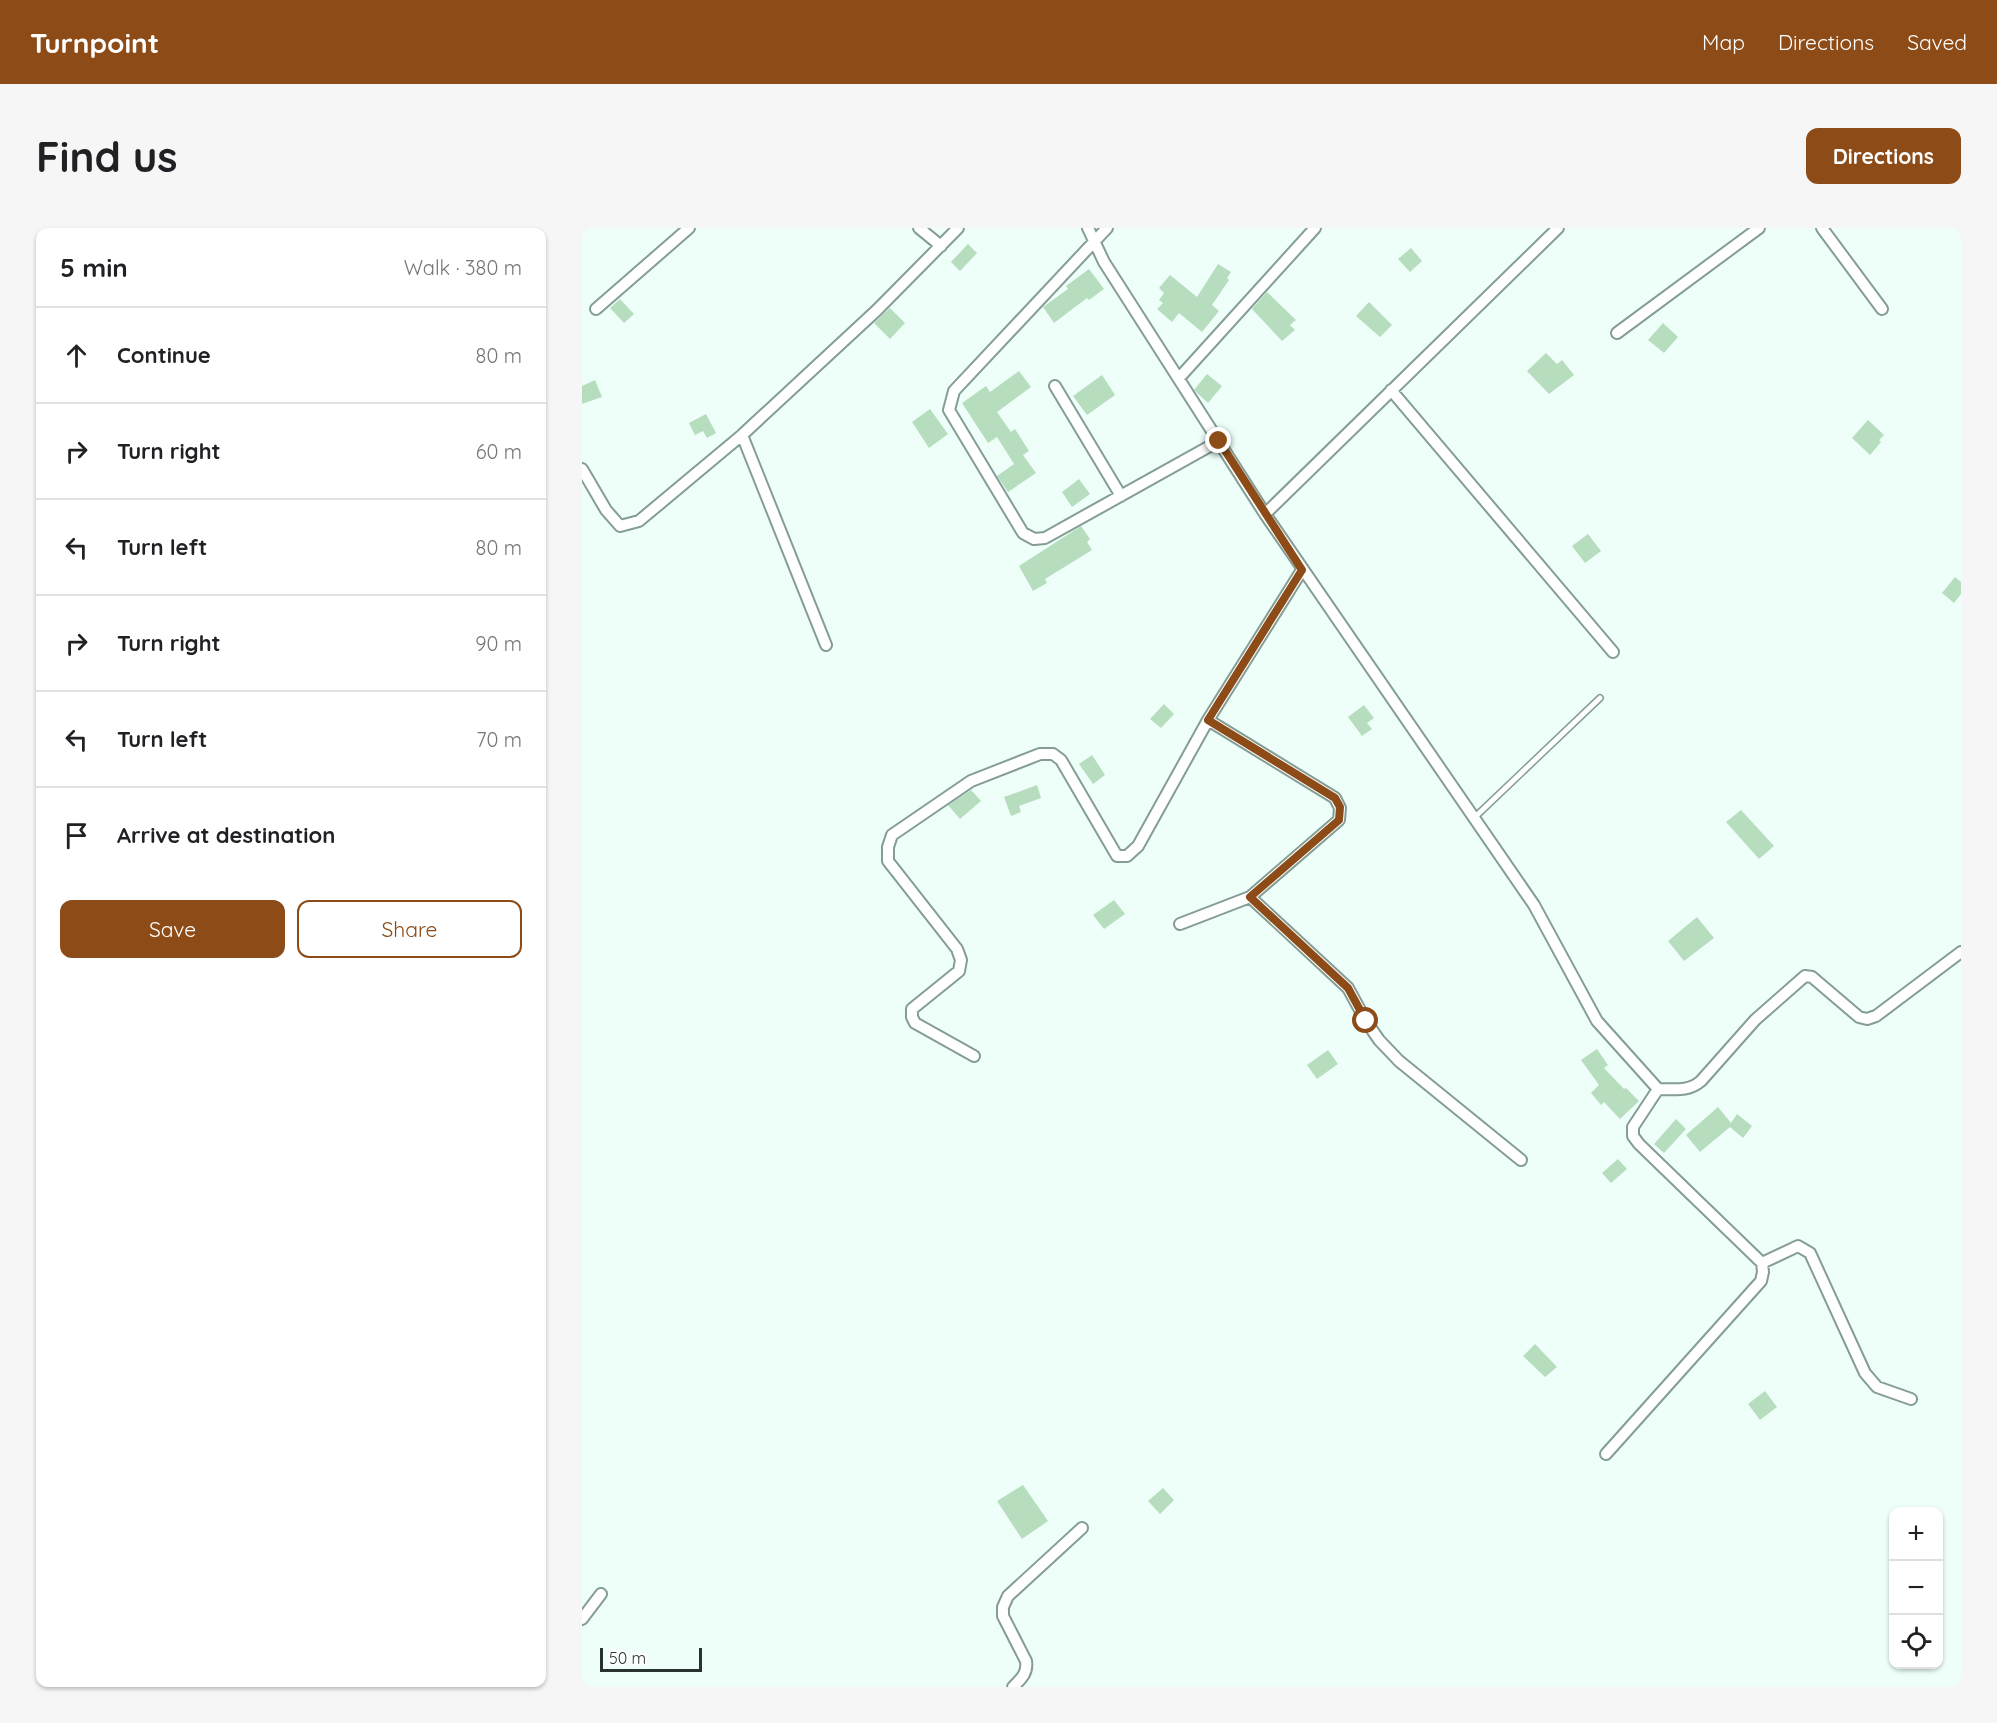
<!DOCTYPE html>
<html lang="en">
<head>
<meta charset="utf-8">
<style>
  body { margin:0; font-family:Quicksand,sans-serif; background:#f6f6f6; color:#202124 }
  .controls { position:absolute; right:18px; bottom:18px; display:grid; overflow:hidden; border-radius:12px; box-shadow:0 2px 4px #0004 }
  .controls button { width:54px; height:54px; display:grid; place-items:center; padding:0; border:0; border-bottom:2px solid #e0e0e0; background:#fff; color:#202124; font:30px sans-serif }
  .scale { position:absolute; left:18px; bottom:15px; width:102px; box-sizing:border-box; padding-left:6px; border:3px solid #28332f; border-top:0; font-size:16px; line-height:21px; white-space:nowrap; color:#28332f; -webkit-text-stroke:4px #fff; paint-order:stroke }
  .stop { position:absolute; width:18px; height:18px; margin:-14px; border:4px solid #8c4b17; border-radius:50%; background:#fff }
  .stop.end { background:#8c4b17; border-color:#fff; box-shadow:0 2px 6px #0008 }
  .list { margin:0; padding:0; list-style:none }
  h2 { display:flex; justify-content:space-between; align-items:center; height:78px; margin:0; padding:0 24px; font-size:26px }
  h2 small { font-size:20px; font-weight:400; color:#757577 }
  .list li { display:grid; grid-template-columns:39px 1fr auto; gap:18px; align-items:center; box-sizing:border-box; height:96px; padding:0 24px; border-top:2px solid #e0e0e0 }
  .list b { display:block; font-size:22px; white-space:nowrap }
  .list em { font-size:20px; font-style:normal; color:#757577 }
  .actions { display:flex; gap:12px; padding:18px 24px }
  .actions a { flex:1; padding:14px 0; border:2px solid #8c4b17; border-radius:12px; text-align:center; font-size:21px; color:#8c4b17 }
  .actions .main { background:#8c4b17; color:#fff }
  .icon { flex:none; width:33px; height:33px; fill:none; stroke:currentColor; stroke-width:2; stroke-linecap:round; stroke-linejoin:round }
  .map { position:relative; flex:none; width:1379px; height:1459px; overflow:hidden; border-radius:12px }
  header { display:flex; align-items:center; gap:36px; box-sizing:border-box; height:84px; padding:0 30px; background:#8c4b17; color:#fff }
  header strong { font-size:28px }
  nav { display:flex; gap:33px; margin-inline-start:auto; font-size:21px }
  .intro { display:flex; align-items:center; justify-content:space-between; box-sizing:border-box; height:144px; padding:0 36px }
  h1 { margin:0; font-size:42px }
  .button { padding:15px 27px; border-radius:12px; background:#8c4b17; color:#fff; font-size:21px; font-weight:700 }
  main { display:flex; gap:36px; padding:0 36px }
  aside { flex:1; background:#fff; border-radius:12px; box-shadow:0 2px 4px #0004 }
  .map>svg:first-child { display:block }
</style>
</head>
<body>
<header>
<strong>Turnpoint</strong>
<nav><a>Map</a><a>Directions</a><a>Saved</a></nav>
</header>
<div class="intro"><h1>Find us</h1><a class="button">Directions</a></div>
<main>
<aside>
<h2>5 min<small>Walk · 380 m</small></h2>
<ul class="list">
<li><svg class="icon" aria-label="ahead" viewBox="0 0 24 24"><path d="M12 20V5M6 11l6-6 6 6"/></svg><div><b>Continue</b></div><em>80 m</em></li>
<li><svg class="icon" aria-label="right" viewBox="0 0 24 24"><path d="M7 20v-9h11M14 6l5 5-5 5"/></svg><div><b>Turn right</b></div><em>60 m</em></li>
<li><svg class="icon" aria-label="left" viewBox="0 0 24 24"><path d="M17 20v-9H6M10 6l-5 5 5 5"/></svg><div><b>Turn left</b></div><em>80 m</em></li>
<li><svg class="icon" aria-label="right" viewBox="0 0 24 24"><path d="M7 20v-9h11M14 6l5 5-5 5"/></svg><div><b>Turn right</b></div><em>90 m</em></li>
<li><svg class="icon" aria-label="left" viewBox="0 0 24 24"><path d="M17 20v-9H6M10 6l-5 5 5 5"/></svg><div><b>Turn left</b></div><em>70 m</em></li>
<li><svg class="icon" aria-label="arrive" viewBox="0 0 24 24"><path d="M6 21V4h12l-3 4 3 4H6"/></svg><div><b>Arrive at destination</b></div></li>
</ul>
<div class="actions"><a class="main">Save</a><a>Share</a></div>
</aside>
<div class="map">
<svg width="1379" height="1459" viewBox="0 0 1379 1459">
  <rect width="100%" height="100%" fill="#eefff9"/>
  <path fill="#b6ddbd" d="M386 16 395 25 378 43 369 34Z
    M829 20 840 33 828 44 816 31Z
    M636 36 649 44 645 50 647 52 630 77 637 83 620 104 597 85 590 94 575 81 581 75 577 72 582 65 577 60 588 47 615 69Z
    M507 41 522 61 507 72 505 70 472 95 461 79 486 61 484 58Z
    M685 64 714 92 708 97 713 102 700 113 670 81Z
    M38 71 52 86 42 95 28 80Z
    M787 74 810 97 798 109 774 88Z
    M308 80 323 95 308 111 292 95Z
    M1081 95 1096 109 1082 125 1066 112Z
    M964 125 975 136 980 132 992 147 967 166 945 143Z
    M437 143 449 159 415 184 429 204 433 201 447 223 441 227 454 245 426 264 415 248 432 236 415 209 406 215 380 175 404 158 408 164Z
    M625 146 640 158 626 175 612 162Z
    M520 147 533 167 505 187 491 168Z
    M13 152 20 169 0 176V158Z
    M348 181 366 206 347 220 330 194Z
    M124 186 134 205 125 210 121 203 113 207 107 195Z
    M1286 192 1302 207 1297 212 1299 214 1288 227 1270 210Z
    M497 251 508 266 490 279 480 264Z
    M499 298 508 311 505 314 510 322 463 351 465 355 451 363 437 338Z
    M1006 306 1019 323 1003 335 990 318Z
    M1373 349 1379 354V366L1372 375 1360 365Z
    M582 476 592 486 579 500 568 491Z
    M782 477 792 490 785 495 790 501 780 508 766 489Z
    M510 527 523 547 511 556 497 536Z
    M455 557 459 570 437 578 439 584 429 588 422 569Z
    M389 562 399 573 378 591 366 577Z
    M1159 582 1192 618 1177 631 1144 594Z
    M532 672 543 686 522 701 511 687Z
    M1115 689 1132 710 1102 733 1086 713Z
    M1015 821 1026 837 1022 840 1042 861 1044 860 1057 873 1038 891 1022 874 1019 877 1009 865 1017 857 999 832Z
    M746 822 756 836 735 851 725 837Z
    M1136 879 1149 895 1155 886 1170 898 1161 910 1148 899 1118 924 1104 907Z
    M1094 891 1104 901 1082 925 1072 916Z
    M1036 931 1045 941 1029 955 1020 945Z
    M953 1116 975 1139 963 1149 941 1128Z
    M1183 1163 1195 1179 1178 1192 1166 1176Z
    M441 1257 466 1293 440 1311 415 1273Z
    M581 1260 592 1272 578 1286 566 1273Z"/>
  <g fill="none" stroke-linecap="round" stroke-linejoin="round">
    <defs>
      <path id="lane" d="M892 590 1018 470"/>
      <path id="street" d="M337 0 359 18
        M506 0 522 34 683 286 952 677 1015 793 1076 861 1051 899V908L1057 916 1180 1035 1216 1018 1228 1025 1283 1145 1295 1159 1329 1171
        M525 0 372 163 367 182 441 305 452 311 463 310 637 213
        M1240 0 1300 81
        M14 81 107 0
        M1035 105 1177 0
        M597 150 733 0
        M473 158 539 268
        M809 162 1031 424
        M160 207 244 417
        M0 241 24 282 38 298 57 293 160 207 295 82 376 0
        M683 286 976 0
        M668 669 766 760 784 793 797 812 817 833 939 932
        M598 696 668 669 757 592 758 580 753 570 626 492
        M392 828 333 795 330 789V781L377 743 379 732 375 721 306 633V619L310 607 389 553 458 526H471L479 532 535 628H545L556 618 626 492 720 342
        M1076 861C1093 861 1106 864 1119 853L1173 792 1223 748 1230 749 1277 789 1285 791 1294 788 1379 724
        M1024 1226 1179 1053 1181 1044 1180 1035
        M0 1391 19 1366
        M431 1459C439 1451 446 1445 444 1433L421 1388V1379L426 1368 500 1300"/>
    </defs>
    <use href="#lane" stroke="#849d95" stroke-width="8"/>
    <use href="#street" stroke="#849d95" stroke-width="14"/>
    <use href="#lane" stroke="#fff" stroke-width="5"/>
    <use href="#street" stroke="#fff" stroke-width="10"/>
  </g>
  <g fill="none" stroke-linecap="round" stroke-linejoin="round">
    <path stroke="#8c4b17" stroke-width="8" d="M637 213 720 342 626 492 753 570 758 579 757 592 668 669 766 760 784 793"/>
  </g>
</svg>
<div class="controls">
<button>+</button>
<button>−</button>
<button><svg class="icon" aria-label="locate" viewBox="0 0 24 24"><circle cx="12" cy="12" r="6"/><path d="M12 2v4M12 18v4M2 12h4M18 12h4"/></svg></button>
</div>
<div class="scale">50 m</div>
<div class="stop" style="left:784px;top:793px"></div>
<div class="stop end" style="left:637px;top:213px"></div>
</div>
</main>
</body>
</html>
